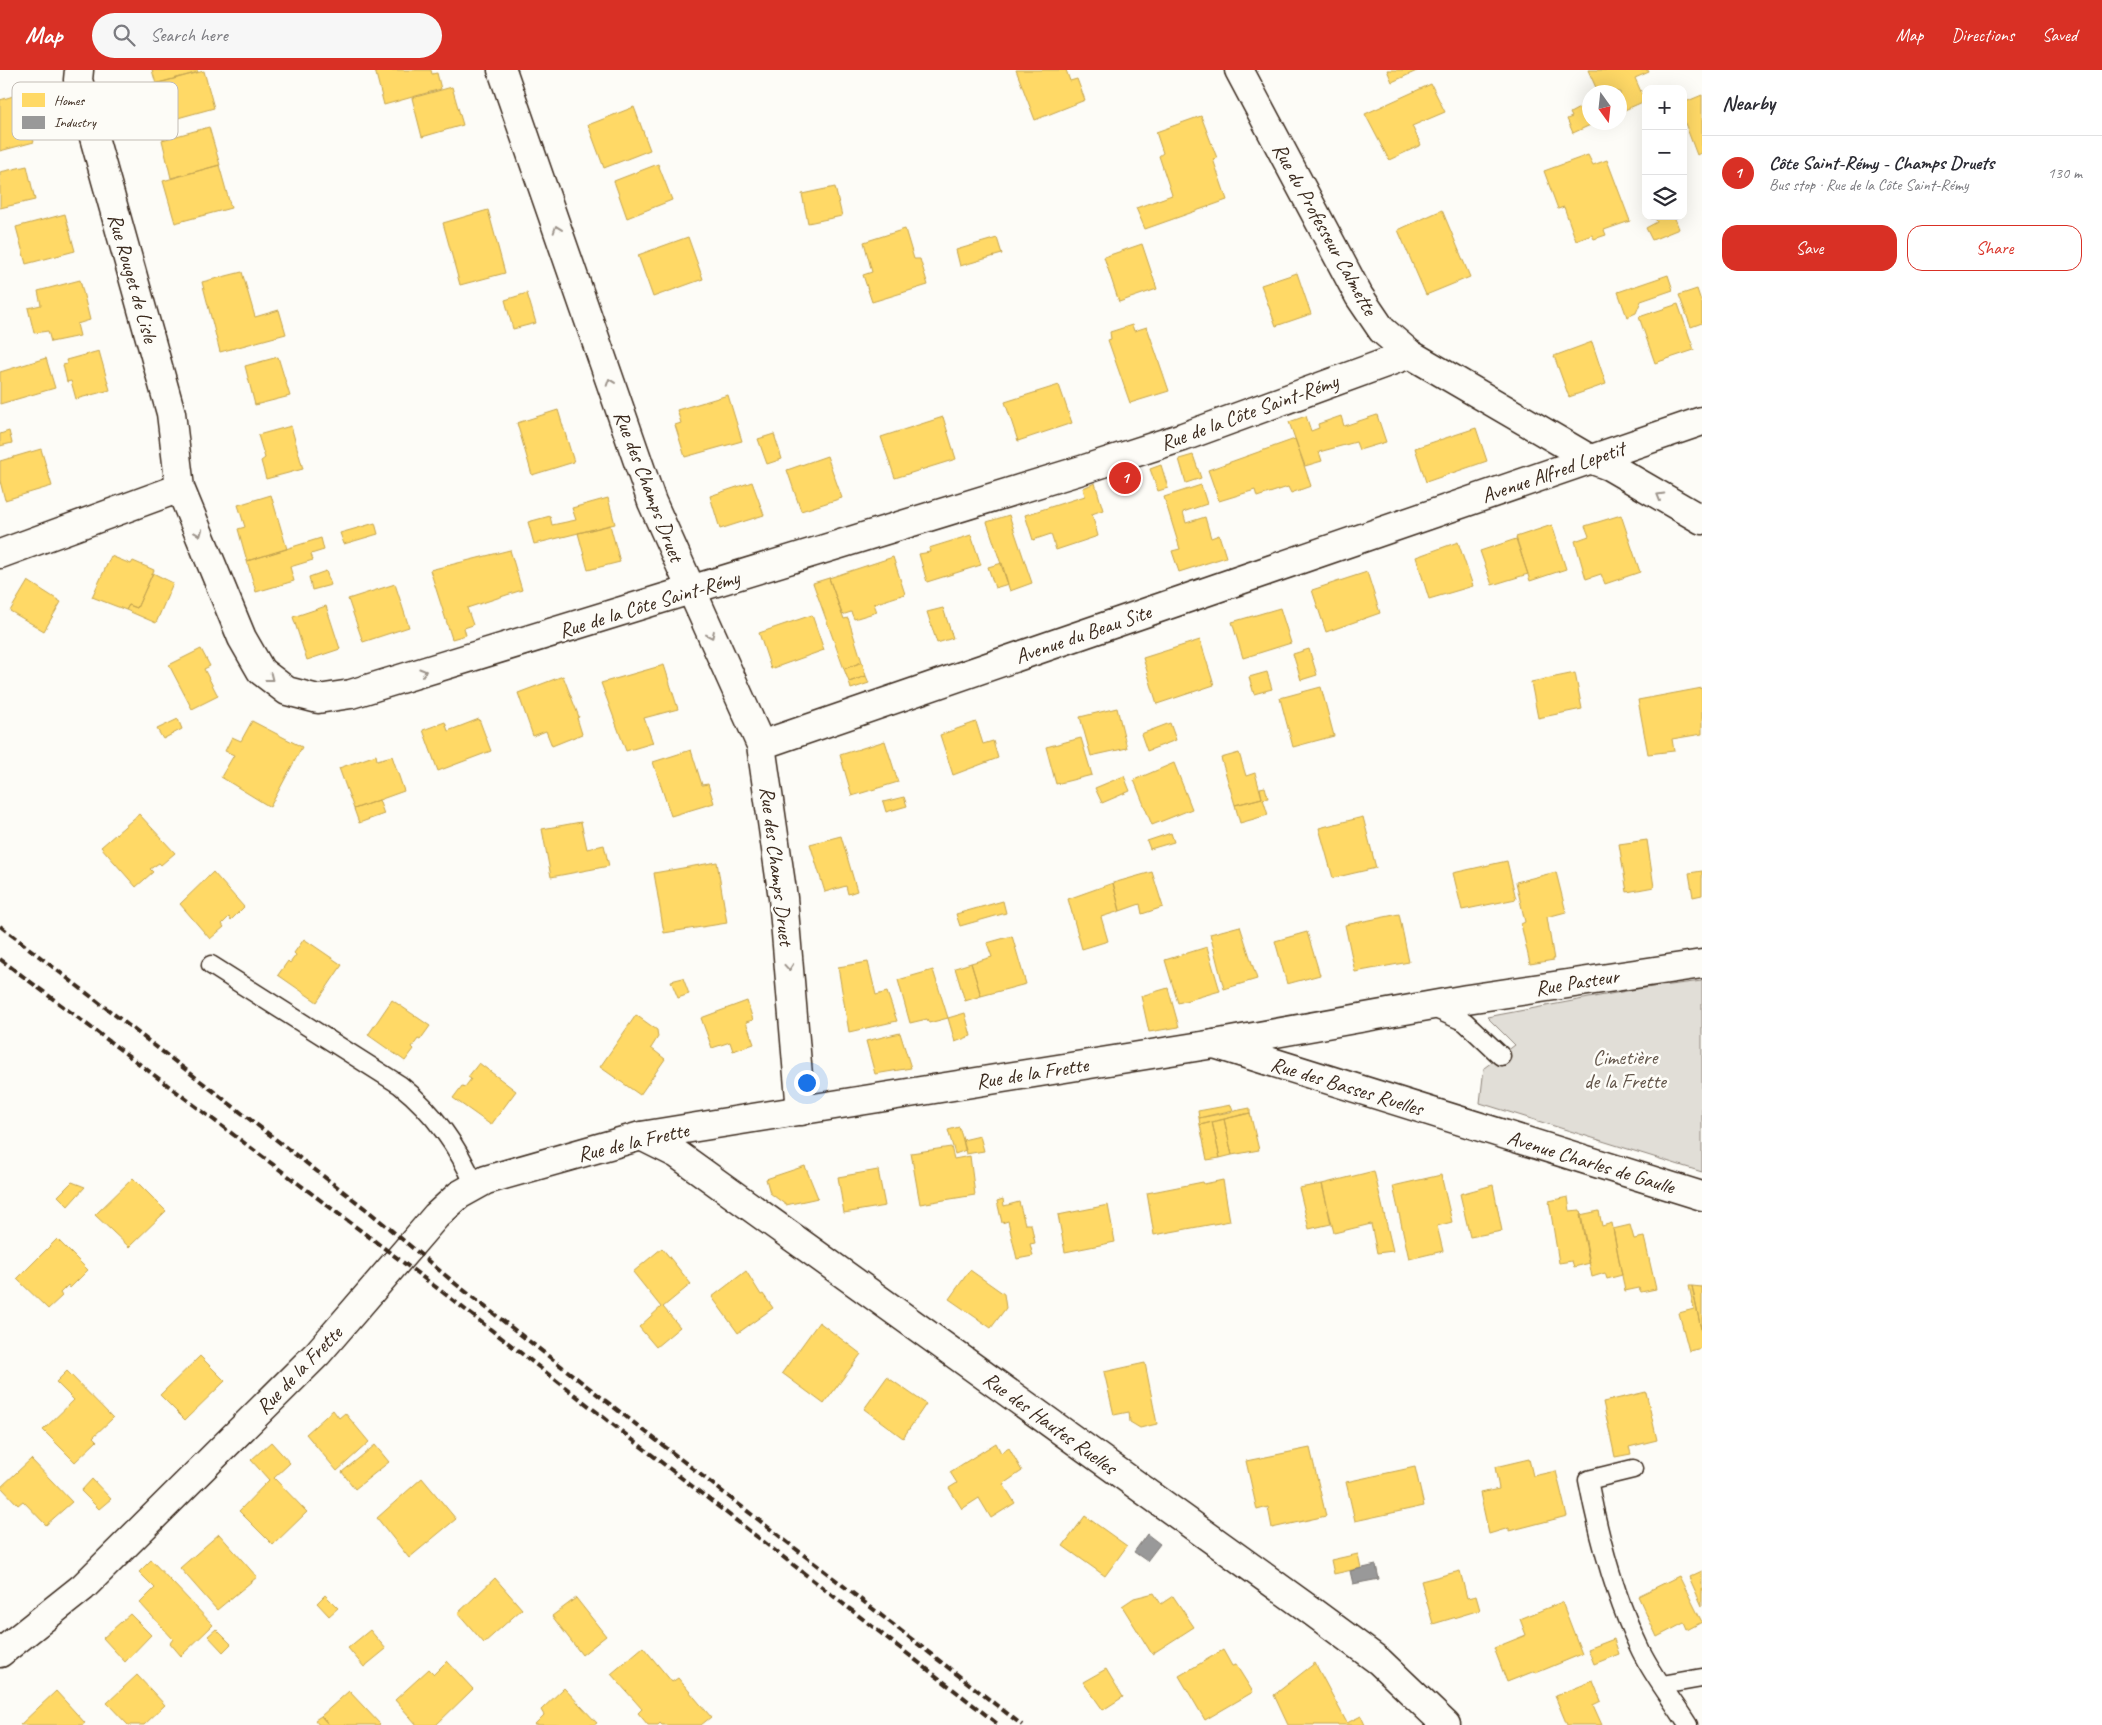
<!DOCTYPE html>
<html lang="en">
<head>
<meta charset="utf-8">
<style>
  body { margin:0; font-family:Caveat,sans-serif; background:#f7f7f7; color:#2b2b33 }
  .controls { position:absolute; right:15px; top:15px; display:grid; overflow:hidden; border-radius:10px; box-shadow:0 5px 20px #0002 }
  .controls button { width:45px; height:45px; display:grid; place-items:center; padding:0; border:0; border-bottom:1px solid #e1e1e2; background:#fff; color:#2b2b33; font:25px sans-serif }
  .compass { position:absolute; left:1582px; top:15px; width:45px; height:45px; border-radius:50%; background:#fff; box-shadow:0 5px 20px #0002; rotate:165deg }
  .you { position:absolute; left:806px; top:1012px; width:18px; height:18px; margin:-12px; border:4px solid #fff; border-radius:50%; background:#1a73e8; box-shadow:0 0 0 8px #1a73e833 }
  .badge { display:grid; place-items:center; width:32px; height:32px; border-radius:50%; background:#d93025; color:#fff; font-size:16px; font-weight:700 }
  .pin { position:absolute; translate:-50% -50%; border:2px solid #fff; box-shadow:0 1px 5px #0006 }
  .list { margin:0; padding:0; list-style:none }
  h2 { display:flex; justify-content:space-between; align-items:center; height:65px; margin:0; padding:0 20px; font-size:21px }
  h2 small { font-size:16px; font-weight:400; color:#7c7c81 }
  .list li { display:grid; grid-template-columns:32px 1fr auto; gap:15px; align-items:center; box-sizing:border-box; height:75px; padding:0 20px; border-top:1px solid #e1e1e2 }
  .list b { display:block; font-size:19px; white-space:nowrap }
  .list p { margin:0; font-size:16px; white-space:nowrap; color:#7c7c81 }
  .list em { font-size:16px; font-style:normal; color:#7c7c81 }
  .actions { display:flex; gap:10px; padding:15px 20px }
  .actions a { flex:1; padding:11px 0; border:1px solid #d93025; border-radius:15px; text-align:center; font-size:18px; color:#d93025 }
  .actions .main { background:#d93025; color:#fff }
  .icon { flex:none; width:28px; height:28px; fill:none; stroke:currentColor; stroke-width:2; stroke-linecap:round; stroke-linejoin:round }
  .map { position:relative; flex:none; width:1702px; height:1655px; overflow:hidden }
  header { display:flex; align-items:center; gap:30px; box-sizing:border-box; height:70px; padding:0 25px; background:#d93025; color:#fff }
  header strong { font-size:24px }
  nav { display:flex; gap:28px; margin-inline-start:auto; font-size:18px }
  .search { width:350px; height:45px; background:#f7f7f7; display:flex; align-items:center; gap:12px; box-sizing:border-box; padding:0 18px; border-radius:28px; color:#7c7c81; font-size:19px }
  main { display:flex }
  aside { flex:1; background:#fff }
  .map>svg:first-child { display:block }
</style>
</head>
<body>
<header>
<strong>Map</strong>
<div class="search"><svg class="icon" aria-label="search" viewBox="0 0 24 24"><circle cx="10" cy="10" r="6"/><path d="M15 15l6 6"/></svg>Search here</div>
<nav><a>Map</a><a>Directions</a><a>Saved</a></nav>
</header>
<main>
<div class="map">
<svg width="1702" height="1655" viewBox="0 0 1702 1655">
  <rect width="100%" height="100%" fill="#fdfcf7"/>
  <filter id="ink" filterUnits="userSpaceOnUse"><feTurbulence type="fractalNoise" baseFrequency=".02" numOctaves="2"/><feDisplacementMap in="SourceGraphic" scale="10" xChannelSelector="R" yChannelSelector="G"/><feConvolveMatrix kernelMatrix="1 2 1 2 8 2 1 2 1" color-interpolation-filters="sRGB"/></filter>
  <g filter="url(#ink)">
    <path fill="#e1ded7" stroke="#8e847a" d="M1702 911V1102L1480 1033 1484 998 1515 975 1487 947 1637 919Z"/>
    <path fill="#ffd966" stroke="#c4a450" d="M152 0H197L198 2 156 14Z
      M375 0H431L432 4 437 3 441 19 384 35Z
      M1016 0H1066L1070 11 1077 9 1085 30 1035 50Z
      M1387 0H1419L1392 12Z
      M1588 0H1648L1649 2 1635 8 1645 31 1620 42V22H1598Z
      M204 1 214 38 156 54 146 16Z
      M1431 14 1445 42 1412 56 1421 75 1389 90 1365 44Z
      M452 17 463 55 422 67 412 28Z
      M20 24 34 72 0 81V30Z
      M1702 25V82L1697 85 1683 48V33Z
      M1583 36 1590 46V52H1597L1573 63 1567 49 1572 47 1570 43Z
      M634 37 650 80 604 98 588 55Z
      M1201 46 1217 88 1213 89 1227 130 1145 159 1136 138 1172 125 1159 86 1163 83 1156 62Z
      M209 57 220 95 171 108 162 70Z
      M1588 85 1593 95 1607 90 1630 151 1604 160 1606 165 1594 169 1592 165 1576 171 1564 137 1558 139 1544 101Z
      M658 94 672 130 627 148 614 111Z
      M219 95 231 138 175 153 163 111Z
      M27 96 35 130 0 138V102Z
      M835 117 842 146 808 153 802 124Z
      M488 140 505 203 460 215 443 153Z
      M1442 140 1470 207 1426 225 1398 160Z
      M65 144 75 181 26 194 16 157Z
      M1654 146H1674L1679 159 1652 170 1646 158 1657 152Z
      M905 159 914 189H920L928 215 872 232 863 205 872 202 864 172Z
      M688 167 703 209 653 227 638 185Z
      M997 168 1002 184 960 196 956 180Z
      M1142 174 1157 219 1119 232 1104 187Z
      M242 202 255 247 279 240 286 264 220 282 202 212Z
      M1297 203 1311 244 1276 256 1261 215Z
      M1668 205 1673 220 1641 231 1636 243 1627 247 1618 222Z
      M80 210 90 250 77 254 80 266 51 272 48 261 34 263 28 238 41 235 38 221Z
      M1697 219 1702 234V253L1691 257 1679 225Z
      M527 223 536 253 513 259 505 230Z
      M1678 234 1694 280 1655 293 1639 247Z
      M1132 255 1134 261 1147 257 1169 321 1130 333 1108 270 1111 269 1110 262Z
      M1592 272 1606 314 1569 327 1554 286Z
      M99 281 110 320 76 329 71 311 67 312 63 295 67 294 66 290Z
      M278 287 290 326 255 335 245 296Z
      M46 288 55 318 0 334V302Z
      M1059 315 1072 353 1018 371 1005 332Z
      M728 325 742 371 685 387 675 355 681 353 677 340Z
      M558 340 574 392 532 405 517 353Z
      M1377 345 1386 372 1359 380 1356 372 1319 382 1322 391 1305 396 1289 352 1306 346 1311 361 1319 358 1318 354 1341 346 1344 356Z
      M943 347 956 389 895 408 881 367Z
      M291 356 303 399 266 409 261 391 265 388 258 365Z
      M1476 358 1487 391 1426 412 1415 378Z
      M9 361 12 373 0 376V364Z
      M774 364 782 389 767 394 758 369Z
      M1295 369 1311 416 1291 423 1288 417 1257 427 1255 420 1219 431 1208 400Z
      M41 379 52 416 5 430 0 411V391Z
      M1193 385 1201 408 1186 413 1179 389Z
      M827 386 842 428 801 441 787 400Z
      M1161 395 1168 418 1158 421 1150 399Z
      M752 412 764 445 720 459 710 426Z
      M1095 413 1103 440 1092 444 1098 466 1056 480 1051 464 1033 470 1025 445 1085 426 1083 418Z
      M1201 415 1207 434 1183 442 1186 453 1205 447 1211 468 1219 465 1226 487 1179 502 1172 481 1180 479 1164 427Z
      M271 425 287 479 247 491 238 459 245 457 238 435Z
      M608 428 615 454 534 474 528 452 550 446 552 455 576 450 572 438Z
      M1009 445 1032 513 1010 521 987 452Z
      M1621 445 1640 502 1605 514 1601 504 1586 509 1575 471 1589 466 1585 456Z
      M375 453 378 464 344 474 340 463Z
      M610 455 620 492 588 500 578 463Z
      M1552 455 1566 499 1530 511 1516 467Z
      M971 465 981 495 927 512 919 484 930 482 929 478Z
      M321 468 324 480 311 484 313 490 290 497 294 511 256 522 247 491Z
      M1516 469 1528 504 1492 515 1480 481Z
      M1458 472 1473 516 1429 529 1416 487Z
      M510 480 522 520 467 538 473 555 464 558 466 565 452 569 430 500Z
      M111 486 131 494 133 491 154 500 137 538 129 535 126 540 92 527Z
      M893 487 905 524 874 534 877 542 854 549 851 542 842 545 829 508Z
      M1002 493 1008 514 995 518 988 497Z
      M326 501 331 515 312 520 309 507Z
      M1367 502 1380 543 1326 562 1312 520Z
      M153 503 173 513 156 553 126 540 129 535 137 538Z
      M829 508 844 549 848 548 862 592 844 599 813 513Z
      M28 511 61 532 44 561 10 541Z
      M395 514 409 557 363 572 348 529Z
      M326 536 340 579 307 590 293 547Z
      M943 538 953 568 937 573 927 542Z
      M1280 538 1291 573 1243 588 1232 552Z
      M812 545 824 580 771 599 759 563Z
      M1200 570 1214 615 1157 634 1143 588Z
      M201 579 210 596 204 599 218 626 192 639 169 595Z
      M1309 579 1317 605 1301 610 1293 584Z
      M862 592 866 606 849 612 844 599Z
      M664 595 678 639 644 648 653 673 626 681 601 613Z
      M1267 602 1272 619 1254 624 1249 607Z
      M1575 603 1582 639 1538 648 1531 612Z
      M563 606 579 647 577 648 582 664 552 676 546 661 533 666 518 623Z
      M866 606 869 613 851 619 849 612Z
      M1321 617 1334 666 1293 677 1280 628Z
      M1702 618V664L1672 669 1674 681 1648 684 1638 630Z
      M1117 638 1127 678 1091 686 1080 647Z
      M178 649 182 659 163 669 157 659Z
      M479 649 491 681 438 701 423 660 445 652 448 661Z
      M252 651 302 677 270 737 221 707 234 685 225 681 232 667 241 671Z
      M976 652 983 674 993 671 998 688 953 705 940 665Z
      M1170 653 1176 670 1147 681 1141 664Z
      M1081 668 1092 705 1056 714 1046 677Z
      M885 671 898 712 852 726 840 685Z
      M691 680 702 715 708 714 714 733 671 746 653 692Z
      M1239 683 1246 706 1255 703 1262 728 1235 735 1221 688Z
      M376 685 377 690 392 686 404 721 354 739 339 698Z
      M1174 693 1192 739 1152 755 1134 710Z
      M1124 706 1130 721 1102 733 1095 718Z
      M1265 717 1268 728 1263 729 1268 745 1240 753 1235 735 1262 728 1260 718Z
      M904 727 907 736 886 742 883 732Z
      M379 730 384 744 359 753 354 739Z
      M139 744 175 783 161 795 159 793 150 799 153 802 136 817 101 777Z
      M1363 747 1376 798 1333 808 1319 758Z
      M581 752 587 779 604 775 609 796 551 807 542 759Z
      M1171 763 1174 772 1150 779 1147 771Z
      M841 766 857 821 848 824 846 816 825 822 810 774Z
      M1647 770 1654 817 1627 822 1619 774Z
      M1507 791 1516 829 1462 840 1453 803Z
      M717 792 727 853 664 863 654 803Z
      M1702 801V825L1693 827 1689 803Z
      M213 802 244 837 231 850 229 847 222 854 224 857 210 869 180 834Z
      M1152 802 1163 837 1142 844 1140 834 1120 841 1113 813Z
      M1556 802 1566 842 1547 847 1554 890 1530 894 1521 854 1525 852 1516 812Z
      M1113 813 1120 841 1101 847 1108 871 1082 879 1068 829Z
      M1003 831 1006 843 960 856 956 844Z
      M1399 844 1409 892 1355 902 1345 855Z
      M1240 856 1257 909 1224 919 1210 864Z
      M1307 862 1320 905 1287 914 1275 871Z
      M1012 866 1026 914 981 926 971 893 992 887 987 873Z
      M304 869 342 895 317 932 278 905 288 891 290 893 296 885 294 883Z
      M1207 877 1220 921 1178 933 1165 890Z
      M868 892 876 925 887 922 897 951 849 962 838 897Z
      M971 893 981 926 965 931 955 898Z
      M933 900 948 948 929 953 927 949 910 953 898 910Z
      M683 908 689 924 678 928 671 911Z
      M1168 918 1179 957 1149 962 1141 926Z
      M392 930 430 956 420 970 418 969 412 977 414 979 405 991 368 965Z
      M747 931 753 950 746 952 754 974 733 981 730 972 712 978 701 948Z
      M965 943 971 966 955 972 948 948Z
      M636 945 657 960 658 967 651 978 665 989 640 1025 600 997Z
      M900 963 911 998 875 1004 866 971Z
      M479 993 516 1021 491 1055 453 1028 462 1016 465 1017 471 1009 468 1007Z
      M1231 1035 1233 1040 1199 1048 1198 1041Z
      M1250 1038V1043L1200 1055 1199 1048Z
      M1250 1043 1259 1080 1232 1085 1224 1049Z
      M1224 1049 1232 1085 1220 1088 1212 1052Z
      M1212 1052 1220 1088 1207 1090 1200 1055Z
      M959 1057 966 1080 955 1084 948 1060Z
      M980 1066 984 1081 966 1084 963 1070Z
      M951 1077 954 1089 970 1086 975 1125 920 1134 911 1083Z
      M805 1096 818 1128 786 1135 770 1123 766 1109Z
      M878 1100 885 1136 844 1143 838 1107Z
      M1374 1101 1393 1181 1377 1183 1371 1154 1334 1163 1322 1114Z
      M1441 1105 1452 1152 1437 1156 1443 1181 1409 1189 1393 1116Z
      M133 1108 166 1141 129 1177 95 1145Z
      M1223 1110 1230 1151 1154 1165 1147 1123 1203 1112 1204 1114Z
      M72 1112 85 1117 68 1136 58 1126Z
      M1322 1114 1331 1154 1309 1159 1299 1118Z
      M1493 1115 1502 1161 1470 1167 1460 1124Z
      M1568 1127 1570 1141 1580 1140 1590 1193 1574 1197 1572 1191 1559 1193 1549 1131Z
      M1003 1129 1004 1136 1019 1132 1025 1154H1031L1035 1173 1030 1174 1033 1186 1017 1189 1008 1151 1002 1153 997 1131Z
      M1108 1135 1115 1172 1065 1182 1058 1145Z
      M1599 1141 1602 1156 1612 1153 1622 1205 1607 1209 1605 1203 1592 1207 1580 1145Z
      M1630 1155 1634 1169 1644 1167 1656 1219 1641 1222 1639 1218 1625 1221 1613 1159Z
      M57 1169 88 1200 70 1218 68 1215 60 1223 62 1226 48 1239 17 1209Z
      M662 1178 691 1214 663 1237 680 1257 656 1277 639 1257 661 1237 633 1202Z
      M970 1200 1004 1224 1006 1238 991 1258 949 1229Z
      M746 1201 761 1225 763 1224 773 1238 738 1263 712 1227Z
      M1689 1216H1692L1702 1264V1278L1689 1281 1679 1243 1694 1239Z
      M1692 1216 1702 1217V1264Z
      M819 1252 861 1284 824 1334 782 1303Z
      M200 1286 225 1311 185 1350 160 1325Z
      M1145 1293 1157 1354 1140 1358 1130 1352 1129 1342 1114 1345 1104 1302Z
      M67 1301 113 1348 93 1367 97 1371 75 1392 43 1360 74 1330 56 1312Z
      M887 1307 926 1334 903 1368 864 1339Z
      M1646 1322 1657 1370 1629 1377 1631 1384 1615 1387 1603 1332Z
      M333 1340 339 1348 345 1343 369 1372 337 1401 306 1364Z
      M271 1372 290 1393 274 1408 307 1442 273 1475 239 1441 269 1410 251 1390Z
      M996 1373 1001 1383 1009 1378 1022 1401 1003 1414 1015 1433 991 1448 979 1428 962 1439 949 1418 957 1413 950 1402Z
      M375 1375 389 1392 355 1419 342 1402Z
      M1310 1378 1326 1446 1272 1458 1268 1437 1257 1440 1246 1391Z
      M31 1389 72 1432 46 1455 23 1431 18 1435 1 1417Z
      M1529 1389 1533 1406 1556 1401 1567 1446 1509 1461V1458L1489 1464 1480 1423 1499 1419 1495 1397Z
      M1415 1397 1424 1436 1355 1451 1346 1412Z
      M422 1408 456 1449 409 1488 377 1448Z
      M92 1409 111 1429 99 1439 81 1421Z
      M1085 1446 1127 1476 1105 1506 1063 1476Z
      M219 1464 257 1507 217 1540 180 1498Z
      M1358 1484 1361 1498 1334 1504 1331 1490Z
      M151 1490 213 1555 181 1586 170 1573 173 1569 140 1533 155 1518 139 1502Z
      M1460 1501 1467 1528 1476 1526 1480 1540 1433 1554 1421 1511Z
      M1702 1501V1536L1689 1507Z
      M1679 1506 1702 1552 1687 1560 1684 1553 1657 1567 1638 1526Z
      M495 1508 522 1539 484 1573 458 1543Z
      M1154 1523 1161 1534 1173 1526 1194 1557 1152 1584 1122 1536 1134 1528Z
      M325 1525 338 1538 329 1546 317 1533Z
      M576 1528 606 1566 582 1585 552 1546Z
      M1562 1532 1582 1584 1536 1603 1535 1601 1507 1612 1494 1578 1526 1565 1520 1549Z
      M130 1544 151 1565 125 1592 103 1568Z
      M216 1559 231 1574 223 1582 208 1566Z
      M370 1560 386 1579 364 1597 348 1578Z
      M1614 1569 1619 1584 1594 1594 1588 1579Z
      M643 1577 672 1612 678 1608 711 1647 701 1655H662L660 1653 658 1655H648L638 1643 642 1639 611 1604Z
      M1223 1580 1232 1596 1236 1595 1253 1622 1205 1650 1179 1606Z
      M447 1591 473 1619 436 1655H417L395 1630 429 1599 434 1604Z
      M1315 1593 1347 1653 1361 1646 1365 1655H1288L1274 1625Z
      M1106 1599 1123 1627 1103 1640 1083 1612Z
      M137 1605 165 1635 144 1655H128L107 1633Z
      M1593 1611 1601 1631 1593 1635 1602 1655H1567L1555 1626Z
      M564 1618 597 1653 594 1655H534L544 1645 541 1640Z
      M56 1621 85 1653 82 1655H20Z
      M349 1621 380 1654 379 1655H329L321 1646Z
      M321 1646 329 1655H319L315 1650Z"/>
    <path fill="#999" stroke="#7d7874" d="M1147 1464 1160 1474 1147 1491 1134 1482Z
      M1376 1495 1379 1509 1353 1514 1350 1501Z"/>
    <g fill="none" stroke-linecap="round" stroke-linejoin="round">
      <defs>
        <path id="service" d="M211 895 400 1015C433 1041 459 1078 475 1116
          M1431 937 1465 952 1501 986
          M1633 1399 1588 1410C1599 1468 1615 1528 1641 1581 1654 1607 1673 1631 1688 1655
          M1662 1615 1702 1608"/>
        <path id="minor" d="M79 0 78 10 171 343 180 418 242 568 261 601 287 621 318 629 351 624 1085 399 1183 367 1410 284
          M502 0 652 432 761 675 783 828 801 1041
          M1239 0 1359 226 1382 260 1410 284 1590 389 1609 396 1702 450
          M0 484 180 418
          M761 675 1702 351
          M1214 974 1702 1126
          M641 1066 677 1084 1306 1537 1379 1591 1446 1655"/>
        <path id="tertiary" d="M0 1583 83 1517 318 1283 436 1146 459 1125 486 1110 641 1066 1214 974 1467 929 1702 894"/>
      </defs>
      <use href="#service" stroke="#3b2a1e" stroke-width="21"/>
      <use href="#minor" stroke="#3b2a1e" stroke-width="31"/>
      <use href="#tertiary" stroke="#3b2a1e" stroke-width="31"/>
      <use href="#service" stroke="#fdfcf7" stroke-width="18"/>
      <use href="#minor" stroke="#fdfcf7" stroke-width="28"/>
      <use href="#tertiary" stroke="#fdfcf7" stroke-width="28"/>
      <path stroke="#3b2a1e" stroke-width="4" stroke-dasharray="8 4" stroke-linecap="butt" d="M0 856 367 1140 457 1215 1022 1655
        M0 889 449 1227 999 1655"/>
    </g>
    <defs><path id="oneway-chevron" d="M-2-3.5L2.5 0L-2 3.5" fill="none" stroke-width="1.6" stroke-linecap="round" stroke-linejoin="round" transform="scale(1.25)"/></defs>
    <g stroke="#9c938a">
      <use href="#oneway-chevron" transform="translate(557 159) rotate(-109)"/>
      <use href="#oneway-chevron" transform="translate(610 312) rotate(-109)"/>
      <use href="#oneway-chevron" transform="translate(1660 426) rotate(-150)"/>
      <use href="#oneway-chevron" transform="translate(199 463) rotate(68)"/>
      <use href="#oneway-chevron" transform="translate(711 565) rotate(65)"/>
      <use href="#oneway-chevron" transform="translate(423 602) rotate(-17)"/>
      <use href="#oneway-chevron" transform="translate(270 608) rotate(38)"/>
      <use href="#oneway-chevron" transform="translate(789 897) rotate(85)"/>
    </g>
  </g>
  <g text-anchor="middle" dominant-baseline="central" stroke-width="5" stroke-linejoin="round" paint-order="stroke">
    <g font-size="21" fill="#3b2a1e" stroke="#fdfcf7">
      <text transform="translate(1325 159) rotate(61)">Rue du Professeur Calmette</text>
      <text transform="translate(133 208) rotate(74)">Rue Rouget de Lisle</text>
      <text transform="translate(1249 342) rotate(-20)">Rue de la Côte Saint-Rémy</text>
      <text transform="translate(1553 402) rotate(-19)">Avenue Alfred Lepetit</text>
      <text transform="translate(649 416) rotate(69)">Rue des Champs Druet</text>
      <text transform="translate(649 534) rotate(-17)">Rue de la Côte Saint-Rémy</text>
      <text transform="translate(1083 564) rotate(-19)">Avenue du Beau Site</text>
      <text transform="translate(777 796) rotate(83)">Rue des Champs Druet</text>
      <text transform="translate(1577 912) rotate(-9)">Rue Pasteur</text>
      <text transform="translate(1032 1003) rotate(-9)">Rue de la Frette</text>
      <text transform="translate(1347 1016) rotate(17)">Rue des Basses Ruelles</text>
      <text transform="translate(633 1072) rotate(-13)">Rue de la Frette</text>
      <text transform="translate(1591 1092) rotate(17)">Avenue Charles de Gaulle</text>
      <text transform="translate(299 1300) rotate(-46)">Rue de la Frette</text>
      <text transform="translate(1050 1353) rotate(36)">Rue des Hautes Ruelles</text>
    </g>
    <g font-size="21" fill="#64574c" stroke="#fdfcf7">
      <text x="1625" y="987">Cimetière<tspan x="1625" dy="24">de la Frette</tspan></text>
    </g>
  </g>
  <rect x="12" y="12" width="166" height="58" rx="8" fill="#fdfcf7" stroke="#c3bdb6" stroke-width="1"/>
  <rect x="22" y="23" width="23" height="14" fill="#ffd966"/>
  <rect x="22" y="46" width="23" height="13" fill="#999"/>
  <g font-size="14" fill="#3b2a1e">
    <text x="54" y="35">Homes</text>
    <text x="54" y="57">Industry</text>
  </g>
</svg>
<div class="controls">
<button>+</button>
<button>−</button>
<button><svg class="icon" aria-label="layers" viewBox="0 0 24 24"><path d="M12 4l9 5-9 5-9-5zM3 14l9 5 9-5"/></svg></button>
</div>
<svg class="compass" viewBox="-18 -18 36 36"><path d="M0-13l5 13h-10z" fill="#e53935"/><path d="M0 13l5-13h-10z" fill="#7c7c81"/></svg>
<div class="you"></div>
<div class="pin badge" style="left:1125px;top:408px">1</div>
</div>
<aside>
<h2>Nearby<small></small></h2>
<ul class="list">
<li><span class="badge">1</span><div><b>Côte Saint-Rémy - Champs Druets</b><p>Bus stop · Rue de la Côte Saint-Rémy</p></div><em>130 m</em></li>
</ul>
<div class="actions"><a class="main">Save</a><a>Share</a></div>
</aside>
</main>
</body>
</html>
